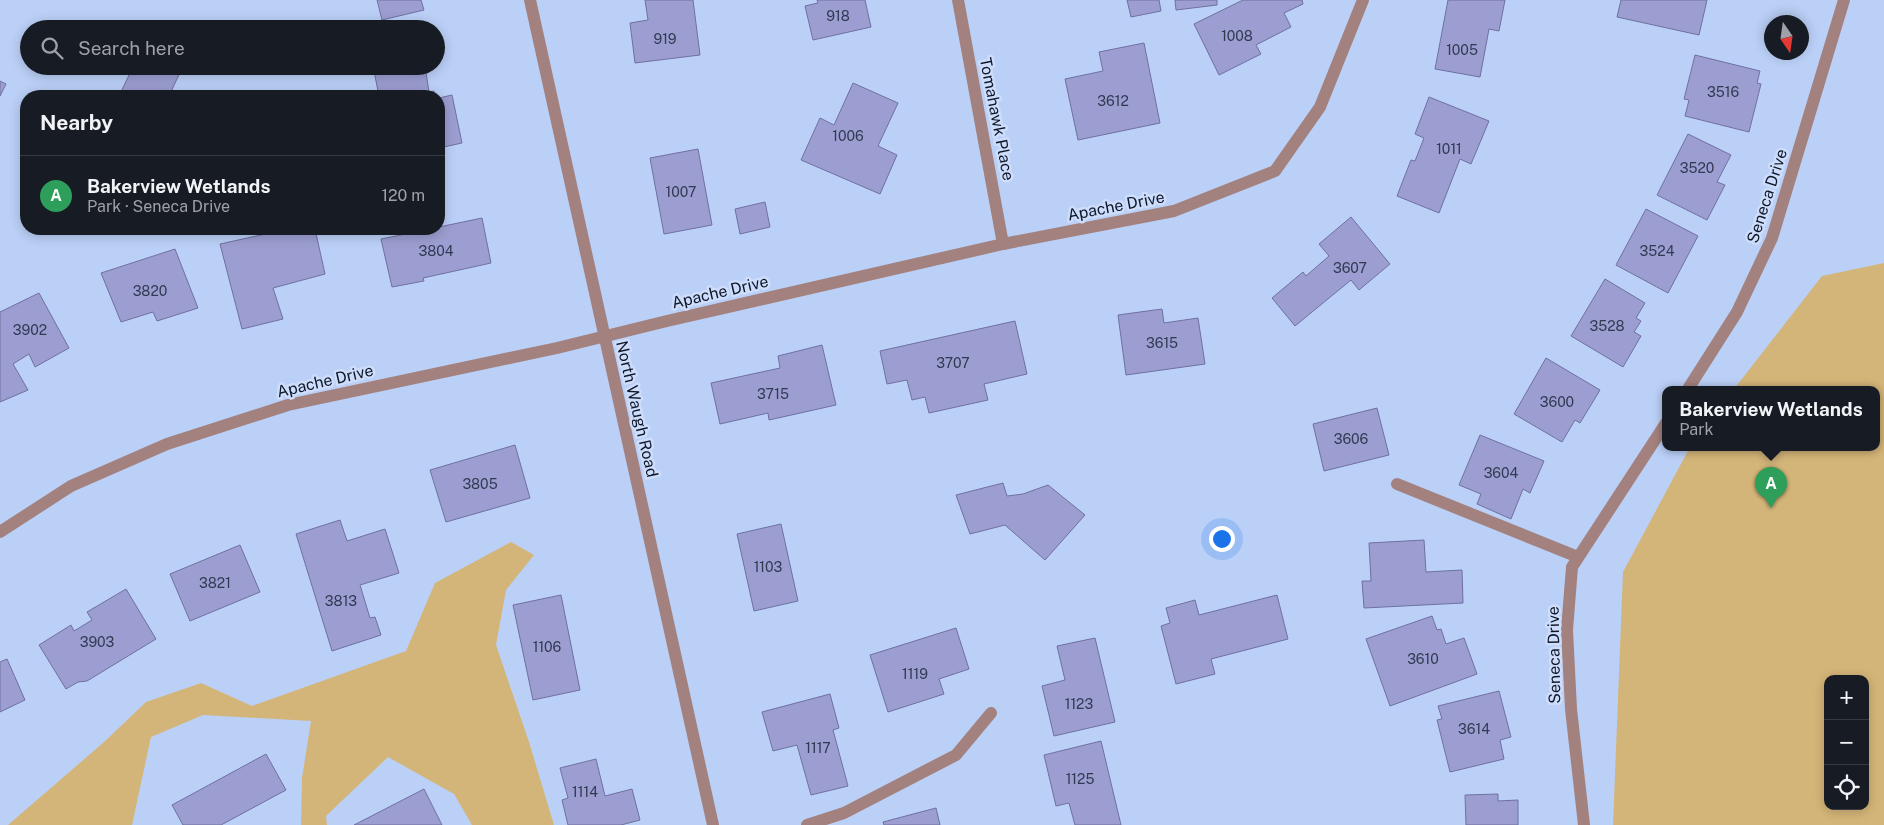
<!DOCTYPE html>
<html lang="en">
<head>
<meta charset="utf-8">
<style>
  body { margin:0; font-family:"Public Sans",sans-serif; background:#242831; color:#f1f3f6 }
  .controls { position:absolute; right:15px; bottom:15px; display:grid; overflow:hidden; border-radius:10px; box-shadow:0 2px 12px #0003 }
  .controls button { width:45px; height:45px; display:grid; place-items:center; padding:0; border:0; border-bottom:1px solid #363941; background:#171b24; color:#f1f3f6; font:25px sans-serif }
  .compass { position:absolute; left:1764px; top:15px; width:45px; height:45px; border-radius:50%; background:#171b24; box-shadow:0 2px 12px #0003; rotate:167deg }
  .you { position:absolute; left:1221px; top:538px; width:18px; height:18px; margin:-12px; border:4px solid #fff; border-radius:50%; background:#1a73e8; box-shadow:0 0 0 8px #1a73e833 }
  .badge { display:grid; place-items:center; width:32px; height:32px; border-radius:50%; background:#b5ac98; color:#fff; font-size:16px; font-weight:700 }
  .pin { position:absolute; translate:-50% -41px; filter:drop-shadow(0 1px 2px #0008) }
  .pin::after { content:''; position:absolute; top:26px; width:18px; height:15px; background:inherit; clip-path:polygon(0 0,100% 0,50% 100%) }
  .popup { position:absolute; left:1662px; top:386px; width:218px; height:65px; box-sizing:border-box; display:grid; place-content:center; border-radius:10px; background:#171b24; filter:drop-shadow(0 1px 4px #0005); font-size:16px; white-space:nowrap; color:#9ea1a6 }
  .popup b { font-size:19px; color:#f1f3f6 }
  .popup::after { content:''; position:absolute; left:50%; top:100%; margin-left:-10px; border:10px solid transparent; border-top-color:#171b24 }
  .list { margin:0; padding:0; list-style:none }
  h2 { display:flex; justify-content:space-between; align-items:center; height:65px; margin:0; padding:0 20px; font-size:21px }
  h2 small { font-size:16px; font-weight:400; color:#9ea1a6 }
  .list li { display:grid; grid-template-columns:32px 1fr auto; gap:15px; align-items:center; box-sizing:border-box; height:80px; padding:0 20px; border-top:1px solid #363941 }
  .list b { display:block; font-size:19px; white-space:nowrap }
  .list p { margin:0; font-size:16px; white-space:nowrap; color:#9ea1a6 }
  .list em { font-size:16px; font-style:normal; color:#9ea1a6 }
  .icon { flex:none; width:28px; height:28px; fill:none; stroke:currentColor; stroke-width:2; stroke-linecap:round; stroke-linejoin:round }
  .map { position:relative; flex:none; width:1884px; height:825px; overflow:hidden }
  .search { position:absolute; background:#171b24; box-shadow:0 2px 12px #0003; left:20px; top:20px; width:425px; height:55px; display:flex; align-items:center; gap:12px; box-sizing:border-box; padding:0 18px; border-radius:28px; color:#9ea1a6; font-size:19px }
  .panel { position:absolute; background:#171b24; box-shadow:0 2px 12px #0003; left:20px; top:90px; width:425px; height:145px; border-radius:20px }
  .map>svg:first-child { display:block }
</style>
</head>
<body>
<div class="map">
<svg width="1884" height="825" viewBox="0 0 1884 825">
  <rect width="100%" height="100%" fill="#bbd0f7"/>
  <path fill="#d4b579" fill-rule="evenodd" d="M1884 263V825H1613L1623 572 1690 447H1876V389H1734L1822 276ZM1828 679H1865V806H1828Z
    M511 542 534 555 506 590 496 645 529 742 554 825H472L454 794 388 757 326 816 327 825H301L302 778 311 721 203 715 151 737 132 825H8L104 742 146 702 201 683 252 706 406 651 435 583Z"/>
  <path fill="#9c9ed1" stroke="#6f70a1" d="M377 0H421L424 10 382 20Z
    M645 0H693L700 55 635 63 630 23 648 20Z
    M817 0H865L871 27 813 40 805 6 818 3Z
    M1127 0H1159L1161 11 1131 17Z
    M1175 0H1217V5L1176 10Z
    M1243 0H1302L1303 4 1284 13 1291 27 1256 45 1261 54 1219 75 1194 24Z
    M1448 0H1505L1499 31 1489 29 1480 77 1435 69Z
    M1621 0H1707L1699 35 1617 17Z
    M121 21 137 29H118Z
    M1144 43 1160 123 1078 140 1065 79 1103 71 1099 52Z
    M1695 55 1760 71 1757 83 1761 84 1749 132 1685 116 1689 100 1684 99Z
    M122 66H183L169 96H119L131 71Z
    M373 66H425L429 92 434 91 435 96H379Z
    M0 81 6 84 0 96Z
    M853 83 898 103 878 146 897 155 880 194 801 160 820 118 834 125Z
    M452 95 462 143 439 148V98Z
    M1429 97 1489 121 1471 164 1460 159 1439 213 1397 196 1411 160 1415 161 1424 138 1415 134Z
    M1688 134 1731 155 1717 182 1725 185 1707 220 1657 195Z
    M698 149 712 225 664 234 650 158Z
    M765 202 770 227 740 234 735 209Z
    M1646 209 1698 236 1668 293 1616 265Z
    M1351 217 1390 264 1359 290 1351 280 1295 326 1272 298 1303 272 1306 276 1329 256 1319 244Z
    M482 218 491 263 423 278 424 281 392 287 381 239 430 229H439V227Z
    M288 229H315L325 274 273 288 283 319 242 329 220 244Z
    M175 249 198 308 157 321 153 312 121 322 101 273Z
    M1605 279 1645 303 1636 318 1641 321 1634 332 1641 336 1623 367 1571 336Z
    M39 293 69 348 35 367 29 354 13 364 28 390 0 402V312Z
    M1162 309 1164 323 1198 318 1205 364 1126 375 1118 315Z
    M1015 321 1027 374 984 384 988 400 929 413 925 397 912 400 907 380 887 384 880 351Z
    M822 345 836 405 769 420 768 413 720 424 711 383 780 368 778 356Z
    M1546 358 1600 390 1580 423 1575 420 1562 442 1514 414Z
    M1377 408 1389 455 1324 471 1313 424Z
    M1480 435 1544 461 1530 493 1523 489 1511 519 1477 504 1481 494 1459 485Z
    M515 445 530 498 446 522 430 470Z
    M1003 483 1007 496 1023 494 1048 485 1085 515 1045 560 1005 525 970 534 956 495Z
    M340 520 347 541 385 529 399 573 360 585 370 618 375 617 381 635 332 651 296 534Z
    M781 524 798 601 754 611 737 534Z
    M1424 540 1426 572 1462 570 1463 603 1364 608 1362 581H1371L1369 543Z
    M240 545 260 592 190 621 170 574Z
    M126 589 156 639 87 681 78 682 66 689 39 645 71 625 74 631 92 620 87 612Z
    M561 595 580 690 533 700 513 605Z
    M1277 595 1288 639 1211 659 1215 674 1176 684 1161 626 1170 623 1166 608 1195 600 1199 615Z
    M1432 616 1437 630 1441 629 1446 644 1464 638 1477 674 1390 706 1366 639Z
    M956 628 969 669 939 679 944 694 888 712 870 655Z
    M1095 638 1115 722 1054 736 1042 686 1065 680 1057 646Z
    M7 659 25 700 0 712V662Z
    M1499 691 1511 737 1500 740 1504 759 1450 772 1437 720 1442 719 1438 706Z
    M830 694 839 728 833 730 848 786 811 795 797 745 773 751 762 712Z
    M1101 741 1121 825H1075L1069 803 1056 806 1044 755Z
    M266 754 286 790 221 825H183L172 805Z
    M596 759 605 796 632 789 640 820 621 825H568L562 800 568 798 560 768Z
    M424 789 442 825H354Z
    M1498 794V801L1518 800V825H1466L1465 795Z
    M936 808 940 825H884L883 822Z"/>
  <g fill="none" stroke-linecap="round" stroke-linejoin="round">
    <path stroke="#a3817e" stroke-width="12" d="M1397 484 1578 557
      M807 825 844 813 956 755 991 713"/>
    <path stroke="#a3817e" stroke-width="12" d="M958 0 1003 244
      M1688 389 1737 312 1772 238 1844 0
      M0 532 71 486 167 444 288 405 557 348 667 321 1003 244 1174 211 1275 171 1320 107 1363 0
      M1584 825 1571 709 1567 630 1572 567 1666 423"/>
    <path stroke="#a3817e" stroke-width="12" d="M530 0 713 825"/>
  </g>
  <g text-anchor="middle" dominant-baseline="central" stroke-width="5" stroke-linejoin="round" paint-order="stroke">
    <g font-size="14" fill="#323952">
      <text x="838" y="16">918</text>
      <text x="1237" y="36">1008</text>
      <text x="665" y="39">919</text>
      <text x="1462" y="50">1005</text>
      <text x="1723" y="92">3516</text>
      <text x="1113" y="101">3612</text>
      <text x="848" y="136">1006</text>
      <text x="1449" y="149">1011</text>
      <text x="1697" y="168">3520</text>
      <text x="681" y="192">1007</text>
      <text x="436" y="251">3804</text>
      <text x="1657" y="251">3524</text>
      <text x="1350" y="268">3607</text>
      <text x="150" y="291">3820</text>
      <text x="1607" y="326">3528</text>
      <text x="30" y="330">3902</text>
      <text x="1162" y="343">3615</text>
      <text x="953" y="363">3707</text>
      <text x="773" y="394">3715</text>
      <text x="1557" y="402">3600</text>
      <text x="1351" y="439">3606</text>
      <text x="1501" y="473">3604</text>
      <text x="480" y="484">3805</text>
      <text x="768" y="567">1103</text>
      <text x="215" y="583">3821</text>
      <text x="341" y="601">3813</text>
      <text x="97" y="642">3903</text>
      <text x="547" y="647">1106</text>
      <text x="1423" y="659">3610</text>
      <text x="915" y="674">1119</text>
      <text x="1079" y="704">1123</text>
      <text x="1474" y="729">3614</text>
      <text x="818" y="748">1117</text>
      <text x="1080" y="779">1125</text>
      <text x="585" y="792">1114</text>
    </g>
    <g font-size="16" fill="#0e1728" stroke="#cdddfb">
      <text transform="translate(997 119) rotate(79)">Tomahawk Place</text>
      <text transform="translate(1767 196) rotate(-72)">Seneca Drive</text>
      <text transform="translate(1116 206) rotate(-11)">Apache Drive</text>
      <text transform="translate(720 292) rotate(-13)">Apache Drive</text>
      <text transform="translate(325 381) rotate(-13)">Apache Drive</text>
      <text transform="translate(637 409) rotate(77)">North Waugh Road</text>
      <text transform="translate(1554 655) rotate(-91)">Seneca Drive</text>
    </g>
  </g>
</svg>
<div class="controls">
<button>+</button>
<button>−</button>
<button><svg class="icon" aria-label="locate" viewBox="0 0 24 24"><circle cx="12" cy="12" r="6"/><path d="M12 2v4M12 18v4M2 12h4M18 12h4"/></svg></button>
</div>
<svg class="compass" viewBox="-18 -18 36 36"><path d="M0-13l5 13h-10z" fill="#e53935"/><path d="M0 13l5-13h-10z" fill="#9ea1a6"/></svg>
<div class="you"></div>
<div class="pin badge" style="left:1771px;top:508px;background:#2e9e5b">A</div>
<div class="popup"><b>Bakerview Wetlands</b>Park</div>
<div class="search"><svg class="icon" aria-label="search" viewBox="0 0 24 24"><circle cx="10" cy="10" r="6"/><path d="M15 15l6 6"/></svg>Search here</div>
<section class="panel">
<h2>Nearby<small></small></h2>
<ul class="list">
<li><span class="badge" style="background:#2e9e5b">A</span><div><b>Bakerview Wetlands</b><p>Park · Seneca Drive</p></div><em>120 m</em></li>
</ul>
</section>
</div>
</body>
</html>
